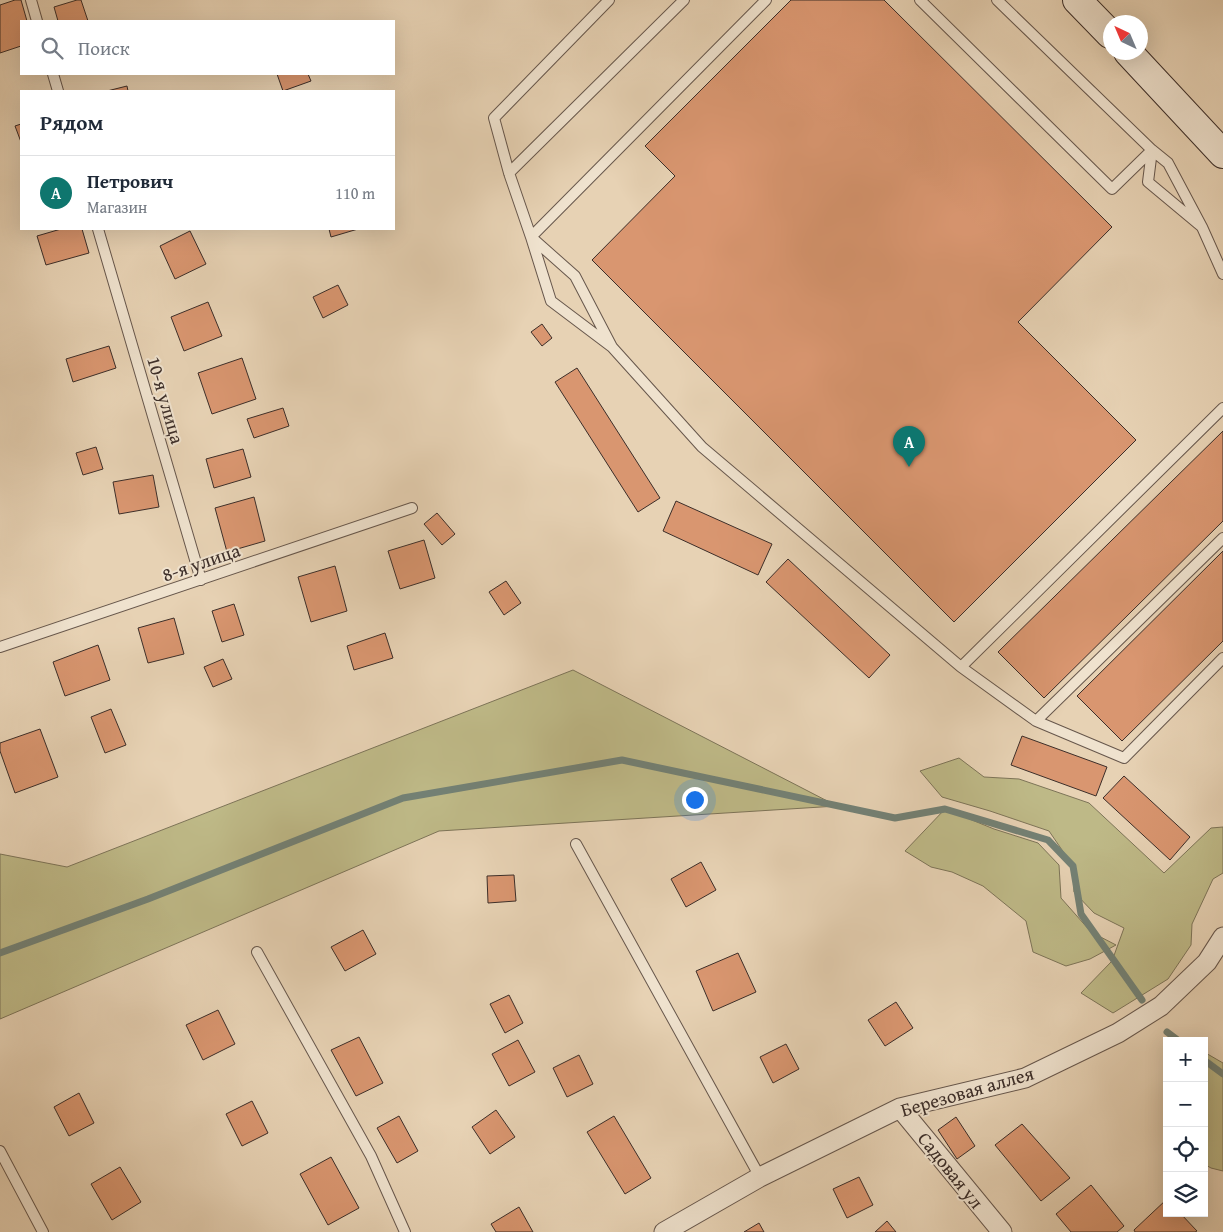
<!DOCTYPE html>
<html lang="ru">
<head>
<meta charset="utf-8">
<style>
  body { margin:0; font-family:"Gentium Book Plus",serif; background:#f6f6f7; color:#1f2937 }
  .controls { position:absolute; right:15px; bottom:15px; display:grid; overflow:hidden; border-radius:0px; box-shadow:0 5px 20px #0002 }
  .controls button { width:45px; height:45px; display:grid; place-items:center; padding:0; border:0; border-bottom:1px solid #e0e1e3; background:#fff; color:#1f2937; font:25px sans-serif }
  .compass { position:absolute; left:1103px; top:15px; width:45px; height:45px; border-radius:50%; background:#fff; box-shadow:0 5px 20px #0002; rotate:316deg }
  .you { position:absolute; left:694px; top:799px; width:18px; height:18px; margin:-12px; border:4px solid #fff; border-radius:50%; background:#1a73e8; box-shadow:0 0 0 8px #1a73e833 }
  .badge { display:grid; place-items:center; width:32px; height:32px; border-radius:50%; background:#0f766e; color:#fff; font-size:16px; font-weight:700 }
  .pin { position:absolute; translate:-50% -41px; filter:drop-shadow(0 1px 2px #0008) }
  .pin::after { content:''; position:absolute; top:26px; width:18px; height:15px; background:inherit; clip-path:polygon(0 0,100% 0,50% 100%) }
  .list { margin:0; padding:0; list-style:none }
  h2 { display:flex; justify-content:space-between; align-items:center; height:65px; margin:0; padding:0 20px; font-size:21px }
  h2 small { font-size:16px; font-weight:400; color:#747a83 }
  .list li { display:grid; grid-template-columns:32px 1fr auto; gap:15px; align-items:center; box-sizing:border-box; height:75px; padding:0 20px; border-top:1px solid #e0e1e3 }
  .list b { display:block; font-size:19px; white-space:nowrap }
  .list p { margin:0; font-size:16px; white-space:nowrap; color:#747a83 }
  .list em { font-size:16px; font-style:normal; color:#747a83 }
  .icon { flex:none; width:28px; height:28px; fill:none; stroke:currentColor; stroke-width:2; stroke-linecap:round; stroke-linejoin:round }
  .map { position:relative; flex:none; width:1223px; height:1232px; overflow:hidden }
  .search { position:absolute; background:#fff; box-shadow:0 5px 20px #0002; left:20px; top:20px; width:375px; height:55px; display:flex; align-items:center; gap:12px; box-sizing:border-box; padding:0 18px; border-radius:0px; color:#747a83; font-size:19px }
  .panel { position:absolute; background:#fff; box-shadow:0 5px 20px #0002; left:20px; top:90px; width:375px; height:140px; border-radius:0px }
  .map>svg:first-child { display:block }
</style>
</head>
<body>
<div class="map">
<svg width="1223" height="1232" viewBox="0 0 1223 1232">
  <rect width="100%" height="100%" fill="#e7d2b4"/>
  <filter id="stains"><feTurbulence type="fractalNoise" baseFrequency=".004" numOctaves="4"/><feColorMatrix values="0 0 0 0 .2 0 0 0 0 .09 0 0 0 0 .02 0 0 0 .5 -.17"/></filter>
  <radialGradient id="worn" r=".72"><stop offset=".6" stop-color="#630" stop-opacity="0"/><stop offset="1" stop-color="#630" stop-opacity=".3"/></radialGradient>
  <path fill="#beb987" stroke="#7d7458" d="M573 670 837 806 439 831 0 1019V854L67 867Z
    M959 758 984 777 1019 779 1089 803 1164 873 1211 828 1223 827V873L1213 879 1192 924 1191 945 1168 979 1113 1013 1081 993 1112 961 1124 928 1094 913 1074 892 1073 866 1049 831 990 811 942 797 920 771Z
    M945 809 994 829 1038 843 1059 865 1061 898 1091 932 1116 945 1090 959 1066 966 1033 952 1026 921 983 886 952 872 931 867 905 851Z
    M1204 1052 1223 1063V1171L1211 1168 1204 1164Z"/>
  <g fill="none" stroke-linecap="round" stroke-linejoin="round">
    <path stroke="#738175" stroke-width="7" d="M0 953 148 899 403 798 622 760 895 818 945 809 1048 840 1073 866 1081 914 1142 1000
      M1167 1032 1179 1041
      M1204 1060 1223 1074"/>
  </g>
  <path fill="#d99670" stroke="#3c2e29" d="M15 0H21L27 21H21V46L0 53V5Z
    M77 0H81L88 21H58L54 7Z
    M791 0H884L1112 227 1018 322 1136 440 954 622 592 260 675 176 645 146Z
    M277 74H308L311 81 283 91Z
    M127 86 128 91H107Z
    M21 124V142L15 126Z
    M61 229H82L89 253 46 265 37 236Z
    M329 229H358L331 237Z
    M190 231 206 264 175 279 160 246Z
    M338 285 348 305 323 318 313 297Z
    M208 302 222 336 184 351 171 317Z
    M542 324 552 338 542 346 531 332Z
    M109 346 116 368 73 382 66 359Z
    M242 358 256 399 212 414 198 373Z
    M577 368 660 498 638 512 555 382Z
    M283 408 289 426 254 438 247 419Z
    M1223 431V521L1044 698 998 652Z
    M96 447 103 469 83 475 76 453Z
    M243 449 251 477 214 488 206 459Z
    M153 475 159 507 119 514 113 482Z
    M254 497 265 541 227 552 215 508Z
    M676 501 772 544 758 575 663 531Z
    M437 513 455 534 442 545 424 524Z
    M424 540 435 578 400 589 388 551Z
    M1223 551V641L1122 741 1077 696Z
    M788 559 890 655 869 678 766 582Z
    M335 566 347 611 311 622 298 577Z
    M506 581 521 603 504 615 489 592Z
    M234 604 244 635 222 642 212 611Z
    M174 618 184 654 148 663 138 628Z
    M385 633 393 658 354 670 347 646Z
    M98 645 110 680 65 696 53 662Z
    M223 659 232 679 213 687 204 667Z
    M111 709 126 745 105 753 91 717Z
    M40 729 58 777 15 793 0 751V743Z
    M1022 736 1107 767 1096 796 1011 765Z
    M1124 776 1190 837 1170 860 1103 798Z
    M701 862 716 890 686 907 671 879Z
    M514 875 516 901 488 903 487 876Z
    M363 930 376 954 345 971 331 947Z
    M738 953 756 992 713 1011 696 971Z
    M509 995 523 1023 505 1033 490 1004Z
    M896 1002 913 1028 885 1046 868 1020Z
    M218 1010 235 1044 203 1060 186 1025Z
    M359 1037 383 1083 356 1096 331 1050Z
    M518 1040 535 1072 509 1086 492 1054Z
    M786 1044 799 1069 773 1083 760 1057Z
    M579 1055 593 1084 567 1097 553 1068Z
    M79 1093 94 1123 69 1136 54 1107Z
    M252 1101 268 1133 242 1146 226 1114Z
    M496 1110 515 1137 490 1154 472 1127Z
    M399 1116 418 1151 397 1163 377 1128Z
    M614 1116 651 1178 625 1194 587 1132Z
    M956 1117 975 1146 957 1159 938 1130Z
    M1022 1124 1070 1178 1041 1201 995 1145Z
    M331 1157 359 1208 328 1225 300 1174Z
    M120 1167 141 1202 112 1220 91 1184Z
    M859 1177 873 1205 847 1218 833 1189Z
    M1091 1185 1124 1226 1117 1232H1071L1056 1214Z
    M1167 1199V1213H1180L1197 1231 1195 1232H1135L1134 1230Z
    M519 1207 533 1232H496L491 1224Z
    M887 1221 896 1232H875Z
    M759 1223 764 1232H744Z"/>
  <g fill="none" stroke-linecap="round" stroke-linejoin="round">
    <defs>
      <path id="lane" d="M31 0 37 21
        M609 0 494 118 509 173 531 237 766 0
        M920 0 1112 189 1152 150 997 0
        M53 74 58 91
        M1152 150 1168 163 1202 227 1148 182Z
        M509 173 684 0
        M1202 227 1223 274
        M98 229 201 580
        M531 237 575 276 612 347 551 301Z
        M612 347 702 447 961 667 1223 408
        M0 647 412 508
        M961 667 1036 721 1223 538
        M1036 721 1124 758 1223 658
        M576 844 760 1177
        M257 952 371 1156 405 1232
        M0 1151 43 1232"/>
      <path id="street" d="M900 1108 1002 1232
        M664 1232 760 1177 900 1108 1025 1078 1118 1033 1161 1006 1207 962 1223 937"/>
      <path id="secondary" d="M1077 0 1110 34
        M1128 52 1223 154"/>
    </defs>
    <use href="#lane" stroke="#67574c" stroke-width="12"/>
    <use href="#street" stroke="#67574c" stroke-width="21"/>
    <use href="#secondary" stroke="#3c2e29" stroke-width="30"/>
    <use href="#lane" stroke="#efe2ce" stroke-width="10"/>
    <use href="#street" stroke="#efe2ce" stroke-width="19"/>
    <use href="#secondary" stroke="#efe2ce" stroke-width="28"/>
  </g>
  <g text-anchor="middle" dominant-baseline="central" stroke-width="4" stroke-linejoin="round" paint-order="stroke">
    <g font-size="19" fill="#3c2e29" stroke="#efe2ce">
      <text transform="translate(166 400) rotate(74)">10-я улица</text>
      <text transform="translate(201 562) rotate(-19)">8-я улица</text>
      <text transform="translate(967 1091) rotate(-16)">Березовая аллея</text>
      <text transform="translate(951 1170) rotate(51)">Садовая ул</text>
    </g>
  </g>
  <rect width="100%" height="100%" filter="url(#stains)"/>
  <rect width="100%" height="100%" fill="url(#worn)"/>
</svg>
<div class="controls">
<button>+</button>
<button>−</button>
<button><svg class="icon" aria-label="locate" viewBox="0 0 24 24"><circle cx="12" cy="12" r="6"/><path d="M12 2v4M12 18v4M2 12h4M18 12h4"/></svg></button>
<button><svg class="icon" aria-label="layers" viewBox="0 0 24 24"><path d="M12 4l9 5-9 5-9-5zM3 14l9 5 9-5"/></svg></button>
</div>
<svg class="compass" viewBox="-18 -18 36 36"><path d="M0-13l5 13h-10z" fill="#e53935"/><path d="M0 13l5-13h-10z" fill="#747a83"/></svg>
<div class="you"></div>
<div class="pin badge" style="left:909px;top:467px">A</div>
<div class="search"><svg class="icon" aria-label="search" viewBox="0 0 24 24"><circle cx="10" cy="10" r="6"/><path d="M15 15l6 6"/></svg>Поиск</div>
<section class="panel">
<h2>Рядом<small></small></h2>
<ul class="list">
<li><span class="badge">A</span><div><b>Петрович</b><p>Магазин</p></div><em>110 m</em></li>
</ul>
</section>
</div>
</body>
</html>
